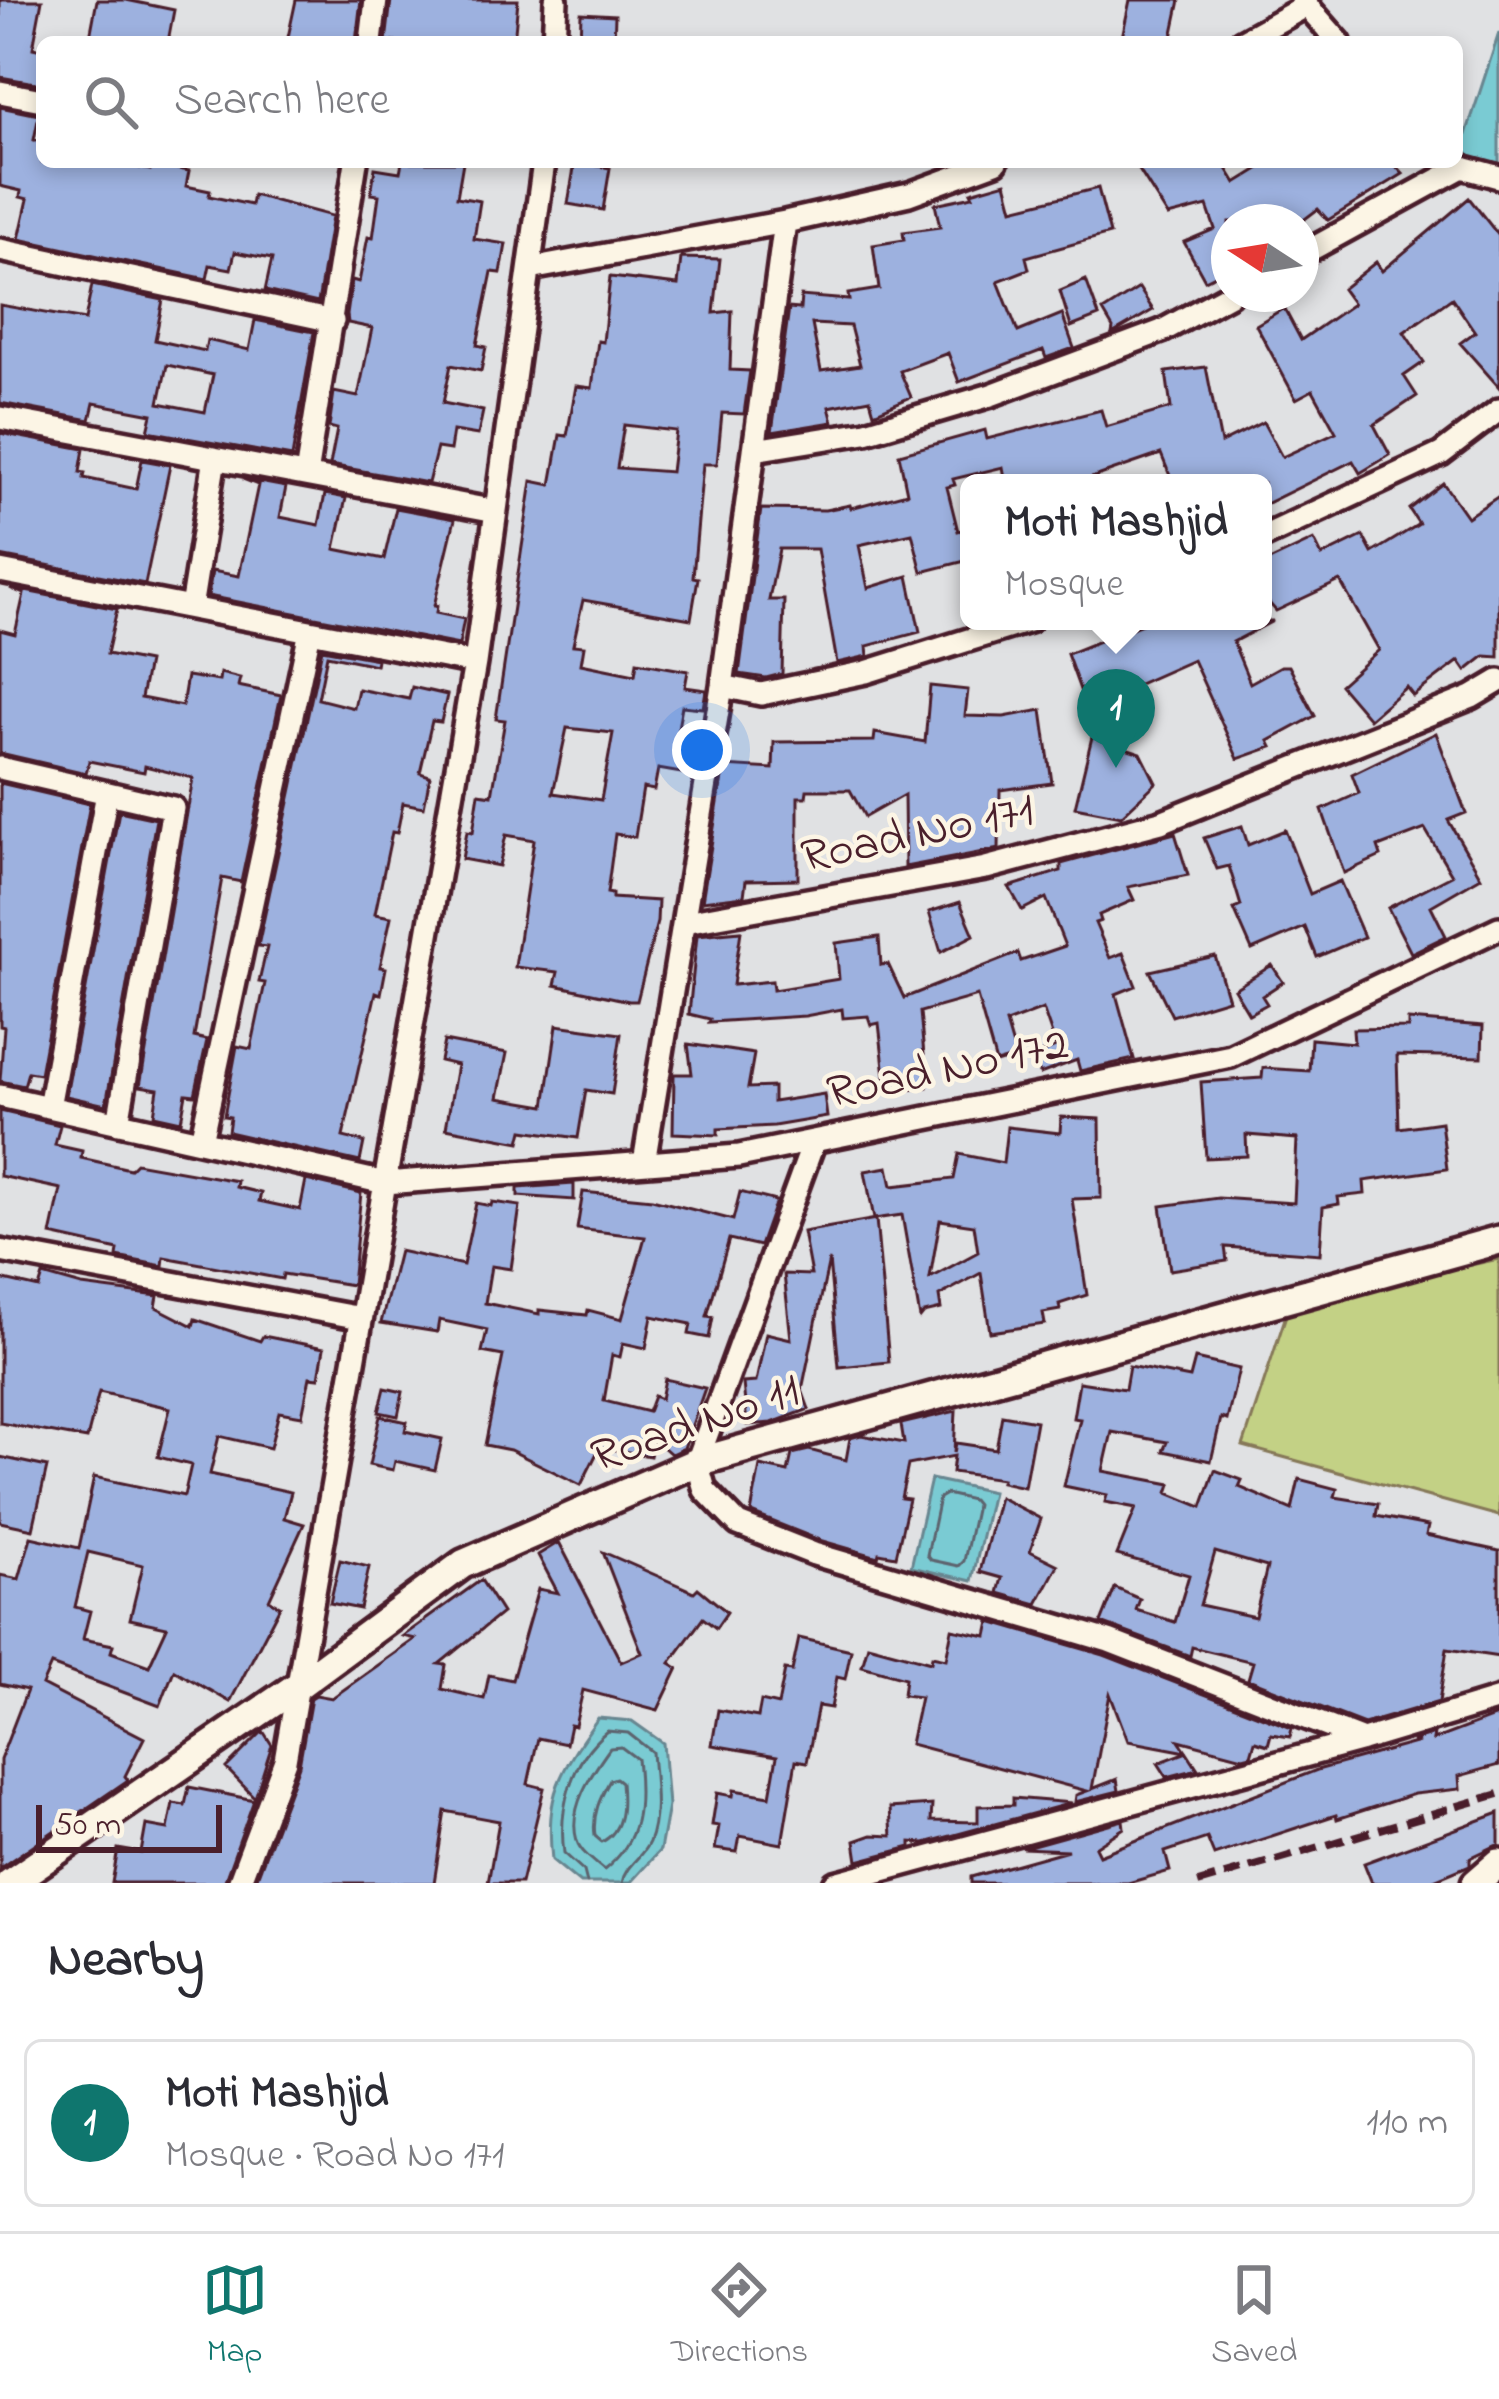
<!DOCTYPE html>
<html lang="en">
<head>
<meta charset="utf-8">
<style>
  body { margin:0; font-family:"Indie Flower",sans-serif; background:#f7f7f7; color:#2b2b33 }
  .compass { position:absolute; left:1211px; top:204px; width:108px; height:108px; border-radius:50%; background:#fff; box-shadow:0 6px 18px #0003; rotate:282deg }
  .scale { position:absolute; left:36px; bottom:30px; width:186px; box-sizing:border-box; padding-left:12px; border:6px solid #4a1f2b; border-top:0; font-size:33px; line-height:42px; white-space:nowrap; color:#4a1f2b; -webkit-text-stroke:9px #fcf5e5; paint-order:stroke }
  .you { position:absolute; left:702px; top:750px; width:42px; height:42px; margin:-30px; border:9px solid #fff; border-radius:50%; background:#1a73e8; box-shadow:0 0 0 18px #1a73e833 }
  .badge { display:grid; place-items:center; width:78px; height:78px; border-radius:50%; background:#0f766e; color:#fff; font-size:39px; font-weight:700 }
  .pin { position:absolute; translate:-50% -99px; filter:drop-shadow(0 3px 6px #0008) }
  .pin::after { content:''; position:absolute; top:63px; width:42px; height:36px; background:inherit; clip-path:polygon(0 0,100% 0,50% 100%) }
  .popup { position:absolute; left:960px; top:474px; width:312px; height:156px; box-sizing:border-box; display:grid; place-content:center; border-radius:18px; background:#fff; filter:drop-shadow(0 3px 9px #0005); font-size:39px; white-space:nowrap; color:#7c7c81 }
  .popup b { font-size:45px; color:#2b2b33 }
  .popup::after { content:''; position:absolute; left:50%; top:100%; margin-left:-24px; border:24px solid transparent; border-top-color:#fff }
  .list { margin:0; padding:0; list-style:none }
  h2 { display:flex; justify-content:space-between; align-items:center; height:156px; margin:0; padding:0 48px; font-size:51px }
  h2 small { font-size:39px; font-weight:400; color:#7c7c81 }
  .list li { display:grid; grid-template-columns:78px 1fr auto; gap:36px; align-items:center; box-sizing:border-box; height:168px; margin:0 24px 24px; padding:0 24px; border:3px solid #e1e1e2; border-radius:18px }
  .list b { display:block; font-size:45px; white-space:nowrap }
  .list p { margin:0; font-size:39px; white-space:nowrap; color:#7c7c81 }
  .list em { font-size:39px; font-style:normal; color:#7c7c81 }
  .icon { flex:none; width:66px; height:66px; fill:none; stroke:currentColor; stroke-width:2; stroke-linecap:round; stroke-linejoin:round }
  .map { position:relative; flex:none; width:1499px; height:1883px; overflow:hidden }
  .search { position:absolute; background:#fff; box-shadow:0 6px 18px #0003; left:36px; right:36px; top:36px; height:132px; display:flex; align-items:center; gap:30px; box-sizing:border-box; padding:0 42px; border-radius:18px; color:#7c7c81; font-size:45px }
  .sheet { height:348px; background:#fff }
  nav { display:flex; justify-content:space-around; align-items:center; box-sizing:border-box; height:168px; border-top:3px solid #e1e1e2; background:#fff; font-size:33px; color:#7c7c81 }
  nav a { display:grid; justify-items:center; gap:6px }
  nav .on { color:#0f766e }
  .map>svg:first-child { display:block }
</style>
</head>
<body>
<div class="map">
<svg width="1499" height="1883" viewBox="0 0 1499 1883">
  <rect width="100%" height="100%" fill="#e0e1e3"/>
  <filter id="ink" filterUnits="userSpaceOnUse"><feTurbulence type="fractalNoise" baseFrequency=".00833" numOctaves="2"/><feDisplacementMap in="SourceGraphic" scale="24" xChannelSelector="R" yChannelSelector="G"/><feConvolveMatrix kernelMatrix="1 2 1 2 8 2 1 2 1" color-interpolation-filters="sRGB"/></filter>
  <g filter="url(#ink)">
    <path fill="#c3d185" stroke="#867858" stroke-width="3" d="M1499 1259V1516L1243 1446 1290 1303Z"/>
    <path fill="#7acbd3" stroke="#678690" stroke-width="3" d="M1499 33V166L1460 153Z
      M931 1479 992 1492 972 1581 911 1567Z
      M598 1718 632 1721 663 1743 668 1806 660 1850 630 1883H580L552 1860C545 1793 560 1772 598 1718Z"/>
    <g fill="none" stroke-linecap="round" stroke-linejoin="round">
      <path stroke="#5d646e" stroke-width="3" d="M946 1494 972 1500 976 1505 964 1561 959 1566 931 1560 927 1555 939 1498Z
        M621 1747 637 1759C642 1804 641 1841 604 1870 596 1863 580 1852 577 1841 567 1808 592 1773 610 1748Z
        M616 1778 621 1782C623 1805 624 1830 602 1842L595 1836C592 1814 600 1798 610 1780Z
        M587 1883 584 1871 564 1853C558 1809 571 1760 607 1731L628 1733 652 1752C654 1781 660 1815 649 1842 642 1858 625 1865 622 1883"/>
    </g>
    <path fill="#9db1df" stroke="#4a1f2b" stroke-width="3" fill-rule="evenodd" d="M0 0H42L33 48 42 50 41 84 0 77Z
      M97 0H126L174 10 168 42H89Z
      M296 0H361L356 42H287Z
      M391 0H518L514 42H386Z
      M1130 0H1180L1171 42H1121Z
      M581 13 615 15 614 42 580 41Z
      M0 107 39 115 34 140 42 142V162H111L150 170 151 162 173 164V168L189 171 186 186 210 191 209 196 251 205 253 195 332 216 318 303 265 291 272 259 235 252 231 269 210 265 207 279 19 239 28 199 20 197 21 191 0 186Z
      M402 162H463L457 197 480 201 474 239 506 244 501 273 492 272 477 345 486 347 481 371 451 365 443 403 483 411 478 435 453 431 450 450 437 448 428 483 330 465 337 429 329 427 334 392 358 397 372 328 348 323 347 315 352 280 359 282 368 237 373 238 379 195 371 194 375 168 400 172Z
      M575 162 610 168 603 210 568 204Z
      M1134 162H1223L1236 183 1270 162H1392L1403 174 1328 220 1318 209 1301 222H1229V268L1205 280 1184 242 1215 229 1207 206 1168 216Z
      M1006 182 1013 209 1098 188 1110 234 1026 257 1029 269 998 281 1018 332 1062 314 1074 348 1046 358 1043 350 959 382 948 353 900 371 911 397 874 413 870 399 829 407 833 422 772 432 789 308 800 309 801 296 849 300 848 294 879 289 873 245 904 240 903 232 940 227 935 204 973 196 971 192ZM812 324 850 326 860 365 821 371Z
      M1469 198 1499 236V387L1460 343 1475 332 1452 298 1404 332 1424 362 1404 376 1417 396 1374 425 1390 455 1360 473 1353 461 1263 505V483H1173L1161 454 1077 483H1006L1003 467 953 479 955 485 947 487 958 531 969 528V560L922 572 912 533 859 545 868 588 908 576 920 632 867 646 868 656 837 663 817 549H779L769 600H784L782 674 766 678 739 674 761 509 825 510 850 505 851 508 907 493 899 454 985 430 987 439 1101 410 1106 427 1171 408 1166 372 1206 367 1221 443 1263 422 1282 457 1336 432 1313 390 1296 399 1256 325 1284 308 1301 340 1353 304 1342 289 1376 262 1382 271Z
      M681 258 720 259 714 313 732 311 730 370 750 371 744 414 722 413 717 464H703L693 577 698 578 691 619 583 600 573 645 584 646 581 664 635 675 637 662 688 671 685 687 706 690 703 708 682 706 674 750 690 753 687 774 658 769 654 790 643 788 635 837 615 834 607 893 612 894V898L658 901 657 922 637 1001H629L555 985 558 972 515 967 534 840 506 835 499 866 462 859 467 831 473 832 479 793 492 795 505 720 496 719 532 481 551 485 560 435 567 436 576 386 592 388 598 341 603 342 610 277 678 285ZM624 425 676 431 671 472 617 468ZM567 728 613 733 601 800 553 793Z
      M1086 280 1099 316 1071 327 1060 291Z
      M92 285 163 300 155 340 205 351 207 340 249 350 255 320 314 332 292 457 148 431 152 414 94 403 90 420 0 403V305L85 320ZM167 365 213 375 205 412 159 403Z
      M1139 288 1153 310 1112 334 1113 328 1103 311Z
      M0 433 84 449 80 472 85 473 84 478 136 489 142 460 170 465 145 584 0 556Z
      M243 479 286 487 280 517 319 525 325 494 346 498 335 549 384 559 396 508 455 519 434 606H437L436 613 464 619 459 645 208 596 212 571 239 576 258 485Z
      M1443 483 1467 517 1499 496V657L1485 656 1466 671 1459 661 1413 696 1406 687 1369 719 1340 685 1379 650 1340 581 1276 611 1263 596V564L1314 540 1322 556 1363 536 1372 553 1419 524 1409 509Z
      M10 588 117 609 107 654 148 662 141 698 182 706 187 676 219 681 220 673 240 678 238 686 281 695 241 882 222 878 194 1037 207 1040 195 1095 186 1094 181 1121 154 1115 158 1089 140 1086 193 778 145 766 144 772 89 761 86 773 0 753V630L15 634 24 594Z
      M1149 621H1273L1233 642 1250 683 1281 666H1289L1315 716 1269 741 1272 747 1238 759 1193 660 1114 695 1124 716 1095 731 1067 654Z
      M322 649 377 659 376 665 327 655 318 699 354 708 358 689 409 699 412 687 447 695 441 722 432 721 420 773 430 776 424 807 403 803 397 833 392 832 375 914 391 917 380 967 386 968 381 994 376 992 343 1137 364 1142 360 1162 228 1132 230 1117 224 1116 237 1046 251 1049 265 983 259 982 267 947 258 946Z
      M930 686 968 690 965 716 1004 717 1042 710 1052 783 1000 790 999 849 905 867 904 795 865 817 850 790H807L806 797H798V879L746 880 744 896 702 901 724 766 773 769 774 742 874 741 875 733 925 742Z
      M1436 733 1466 813 1448 820 1481 877 1431 906 1446 936 1411 953 1388 908 1452 875 1425 829 1378 847 1381 856 1344 873 1322 810 1359 793 1352 774Z
      M1092 737 1141 753 1156 783 1121 816 1075 807Z
      M0 783 90 804 40 1074 28 1072 24 1086 0 1081 4 1027 0 1026Z
      M119 811 156 819 106 1105 66 1096Z
      M1242 826 1248 845 1285 830 1310 894 1340 881 1364 937 1317 957 1305 927 1252 950 1234 909 1241 906 1229 866 1217 869 1204 838Z
      M1175 833 1188 875 1128 887 1134 900 1099 915 1101 921 1095 923 1110 958 1123 953 1136 986 1116 994 1134 1059 1080 1071 1077 1060 1040 1074 1033 1056 1056 1047 1043 1009 1006 1023 1016 1057 996 1063 977 996 920 1012 927 1087 887 1093 879 1023 871 1025 868 1016 843 1018 842 1009 805 1016 709 1022 710 1019 689 1014 697 935 741 931 733 985 772 981 773 990 839 979 836 943 879 937 881 965 888 964 904 998 1018 953 1021 961 1065 946 1046 898 1022 910 1009 887 1061 871V864Z
      M960 902 974 935 941 952 929 912Z
      M1215 956 1228 999 1172 1016 1150 971Z
      M1272 965 1283 982 1262 996 1267 1004 1249 1014 1234 989Z
      M1408 1020 1483 1026 1482 1057 1397 1055 1399 1128 1441 1122 1447 1169 1364 1181 1365 1194 1338 1197 1339 1204 1323 1207 1320 1254 1225 1247 1227 1261 1170 1270 1161 1206 1218 1198 1294 1203 1297 1139 1246 1135 1247 1156 1206 1158 1201 1082 1262 1078 1263 1068 1309 1071 1311 1039 1354 1043 1353 1029 1408 1028Z
      M557 1025 621 1034 612 1094 586 1090 578 1138 523 1130 520 1142 446 1128 457 1065 440 1061 444 1041 507 1053 498 1098 545 1106Z
      M688 1044 754 1054 748 1088 773 1087V1102L824 1094 827 1117 774 1126 718 1129V1135L673 1133 674 1074H692Z
      M0 1111 60 1125 55 1145 82 1151 81 1158 130 1169 136 1163 237 1181 236 1187 261 1193 259 1201 300 1210 306 1180 361 1193 352 1285 283 1274 282 1279 164 1257 163 1266 117 1257 118 1250 51 1235 61 1189 0 1176Z
      M1061 1117 1100 1119 1101 1198 1072 1199 1087 1295 1059 1304 1060 1310 1043 1313 1045 1324 990 1332 981 1273 939 1296 941 1309 924 1313 920 1318 902 1215 874 1219 865 1171 888 1167 892 1186 954 1179 959 1154 1003 1163 1007 1127 1060 1133ZM940 1220 974 1225 978 1252 930 1278Z
      M574 1184V1200L518 1196V1188Z
      M583 1192 652 1199 733 1220 740 1192 776 1201 760 1246 729 1239 707 1316 713 1317 709 1338 689 1334 691 1324 652 1316 646 1348 623 1343 620 1357 612 1355 604 1401 648 1412 654 1396 661 1399 665 1379 705 1388 684 1448 671 1454 654 1439 650 1456 600 1447 581 1485 510 1450 485 1445 503 1356 482 1352 487 1330 439 1320 437 1332 381 1323 399 1251 463 1265 476 1203 491 1206 492 1202 520 1206 511 1269 491 1266 485 1303 539 1314V1310L587 1315 588 1310 622 1319 645 1237 577 1229Z
      M876 1219 889 1362 839 1367 829 1260 802 1390 809 1409 772 1423 747 1425 743 1383 756 1382 766 1333 791 1339 784 1274 811 1275 803 1232Z
      M43 1275 82 1286 158 1296 156 1307 193 1326 195 1319 260 1341 263 1336 324 1348 319 1378 310 1377 302 1416 279 1412 270 1448 219 1436 210 1474 291 1492 284 1518 304 1524 269 1600 280 1606 230 1702 174 1670 160 1706 51 1665 42 1685 144 1738 125 1776 128 1780 0 1868V1760L27 1690 0 1684V1575L19 1579 31 1537 79 1548 94 1477 184 1496 191 1465 158 1457 170 1408 99 1392 87 1439 0 1423V1279L39 1288ZM88 1552 143 1565 130 1619 167 1627 149 1666 111 1652 113 1645 83 1639 90 1611 75 1607Z
      M1195 1359 1239 1369 1227 1420 1221 1418 1211 1461 1163 1451 1167 1442 1112 1432 1103 1471 1171 1484 1168 1493 1202 1507 1215 1470 1242 1480 1239 1487 1292 1510 1299 1479 1337 1489 1335 1497 1378 1504 1376 1516 1428 1526 1426 1535 1499 1551V1657L1447 1649 1439 1702 1364 1724 1248 1679 1253 1662 1192 1647 1190 1656 1101 1623 1115 1588 1140 1599 1136 1610 1175 1622 1189 1575 1117 1555 1136 1508 1105 1502 1107 1495 1064 1486 1080 1419 1073 1418 1079 1382 1125 1389 1129 1366 1190 1378ZM1215 1552 1267 1567 1255 1617 1200 1605Z
      M385 1388 403 1392 398 1416 379 1412Z
      M956 1411 954 1453 956 1443 996 1449 1002 1415 1036 1421 1024 1487 1001 1482 1002 1479 952 1472 954 1456 908 1465 901 1498 909 1499 896 1556 879 1553 878 1557 819 1540 751 1513 760 1466 788 1472 792 1454 809 1450 846 1460 850 1438 861 1435 904 1443 901 1424Z
      M380 1416 407 1422 405 1431 442 1439 435 1470 395 1461 393 1470 369 1465Z
      M0 1457 47 1467 33 1529 0 1522Z
      M999 1497 1041 1519 1030 1551 1058 1565 1037 1604 998 1593 1002 1578 980 1572Z
      M559 1542 621 1662 642 1653 603 1552 694 1592 698 1588 727 1612 716 1628 703 1618 670 1663 678 1668 658 1710 583 1690 575 1726 570 1725 566 1744 538 1738 528 1784 544 1788 521 1883H488L499 1821 445 1811 434 1883H255L299 1765 311 1698 316 1695 332 1698 415 1639 403 1636 481 1580 502 1613 439 1664 446 1665 442 1689 484 1699 489 1675 512 1680 538 1589 558 1593 538 1555Z
      M340 1560 369 1567 360 1609 330 1603Z
      M990 1622 1104 1655 1292 1728 1290 1737 1271 1734 1268 1745 1255 1741 1251 1755 1243 1757 1179 1740 1187 1752 1128 1741 1110 1694 1092 1789 1117 1779 1119 1791 1075 1802 1076 1795 1087 1791 910 1744 920 1697 903 1695 905 1678 862 1666 868 1645 931 1662 932 1656 946 1659 952 1629 987 1636Z
      M799 1638 851 1650 845 1679 837 1677 831 1708 818 1706 807 1762 796 1760 782 1844 740 1836 737 1852 715 1849 719 1826 712 1825 717 1793 733 1796 734 1790 770 1796 777 1756 712 1745 718 1710 758 1717 761 1701 778 1705 785 1670 792 1671Z
      M1499 1715V1765L1459 1776 1460 1789 1414 1794 1337 1819 1336 1815 1214 1855 1207 1838 1165 1852 1170 1871 1128 1883H971V1877L1068 1850 1022 1848 1123 1820 1124 1828 1095 1847 1099 1855 1317 1770 1419 1742 1412 1741 1434 1734 1433 1740Z
      M263 1731 272 1745 255 1798 226 1768Z
      M1187 1752 1198 1769 1167 1777 1158 1763Z
      M189 1787 254 1800 224 1883H112L118 1849 141 1853 146 1825 168 1829 173 1803 185 1805Z
      M1013 1798 1072 1803 925 1843 911 1842V1847L858 1861 855 1841 872 1835 892 1836 890 1808 932 1805 931 1821 978 1822V1806L1013 1805Z
      M1499 1813V1844L1470 1858V1865L1427 1883H1372L1364 1863Z"/>
    <g fill="none" stroke-linecap="round" stroke-linejoin="round">
      <defs>
        <path id="minor" d="M1302 0 1339 42
          M371 42 376 0
          M554 42 556 0
          M1241 42 1304 7
          M0 92 42 100
          M1457 161 1462 167 1499 177
          M0 250 333 321
          M1301 255 1462 167
          M530 269 785 222
          M0 418 496 511
          M754 450 866 432 991 395 1162 331 1230 294
          M306 475 356 162
          M1263 537 1441 454 1499 410
          M0 571 475 663
          M191 608 215 458
          M722 686 761 694 866 672 1029 621
          M0 768 173 808 118 1123
          M685 922 986 868 1161 822 1472 697 1499 681
          M0 1096 385 1183 739 1156 1231 1056 1499 928
          M49 1107 107 793
          M201 1141 310 631
          M814 1141 697 1462 705 1490 738 1524 814 1554 1109 1641 1363 1740 1499 1699
          M644 1163 722 686 785 222 909 194 996 162
          M0 1251 361 1318
          M239 1883 285 1760 475 663 544 162
          M835 1883 1363 1740"/>
        <path id="tertiary" d="M10 1883 296 1687 463 1564 697 1462 1499 1240
          M1476 1883 1499 1863"/>
      </defs>
      <use href="#minor" stroke="#4a1f2b" stroke-width="30"/>
      <use href="#tertiary" stroke="#4a1f2b" stroke-width="36"/>
      <use href="#minor" stroke="#fcf5e5" stroke-width="21"/>
      <use href="#tertiary" stroke="#fcf5e5" stroke-width="27"/>
      <path stroke="#4a1f2b" stroke-width="8" stroke-dasharray="18 9" stroke-linecap="butt" d="M1198 1883 1499 1794"/>
    </g>
  </g>
  <g text-anchor="middle" dominant-baseline="central" stroke-width="9" stroke-linejoin="round" paint-order="stroke">
    <g font-size="48" fill="#4a1f2b" stroke="#fcf5e5">
      <text transform="translate(918 835) rotate(-12)">Road No 171</text>
      <text transform="translate(948 1070) rotate(-12)">Road No 172</text>
      <text transform="translate(696 1425) rotate(-19)">Road No 11</text>
    </g>
  </g>
</svg>
<svg class="compass" viewBox="-18 -18 36 36"><path d="M0-13l5 13h-10z" fill="#e53935"/><path d="M0 13l5-13h-10z" fill="#7c7c81"/></svg>
<div class="scale">50 m</div>
<div class="you"></div>
<div class="pin badge" style="left:1116px;top:768px">1</div>
<div class="popup"><b>Moti Mashjid</b>Mosque</div>
<div class="search"><svg class="icon" aria-label="search" viewBox="0 0 24 24"><circle cx="10" cy="10" r="6"/><path d="M15 15l6 6"/></svg>Search here</div>
</div>
<section class="sheet">
<h2>Nearby<small></small></h2>
<ul class="list">
<li><span class="badge">1</span><div><b>Moti Mashjid</b><p>Mosque · Road No 171</p></div><em>110 m</em></li>
</ul>
</section>
<nav>
<a class="on"><svg class="icon" aria-label="map" viewBox="0 0 24 24"><path d="M3 6l6-2 6 2 6-2v14l-6 2-6-2-6 2zM9 4v14M15 6v14"/></svg>Map</a>
<a><svg class="icon" aria-label="directions" viewBox="0 0 24 24"><path d="M12 3l9 9-9 9-9-9zM9 14v-3h6M13 9l2 2-2 2"/></svg>Directions</a>
<a><svg class="icon" aria-label="saved" viewBox="0 0 24 24"><path d="M7 4h10v16l-5-4-5 4z"/></svg>Saved</a>
</nav>
</body>
</html>
